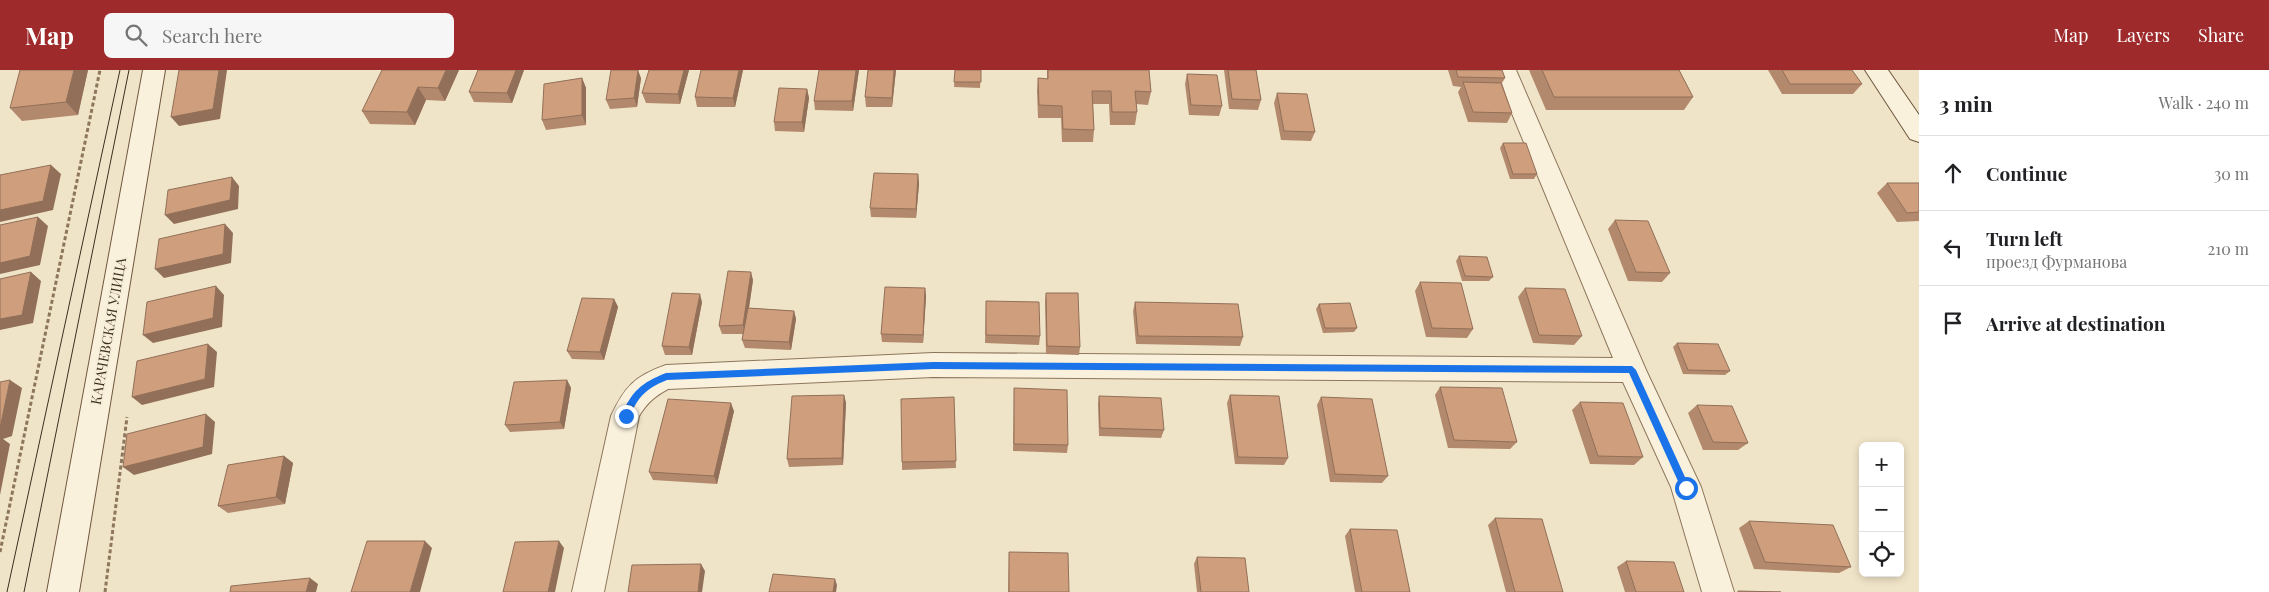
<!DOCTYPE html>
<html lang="en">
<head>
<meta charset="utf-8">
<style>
  body { margin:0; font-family:"Playfair Display",serif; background:#f6f6f6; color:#202124 }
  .controls { position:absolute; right:15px; bottom:15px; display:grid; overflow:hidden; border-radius:8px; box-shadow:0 2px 8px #0003 }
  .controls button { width:45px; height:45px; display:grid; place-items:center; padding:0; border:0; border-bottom:1px solid #e0e0e0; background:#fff; color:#202124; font:25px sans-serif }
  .stop { position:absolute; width:15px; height:15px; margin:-11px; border:4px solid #1a73e8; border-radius:50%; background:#fff }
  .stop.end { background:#1a73e8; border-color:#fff; box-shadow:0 1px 5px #0008 }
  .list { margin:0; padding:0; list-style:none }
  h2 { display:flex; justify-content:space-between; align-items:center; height:65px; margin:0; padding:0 20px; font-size:21px }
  h2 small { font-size:16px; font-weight:400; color:#757577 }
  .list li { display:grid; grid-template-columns:32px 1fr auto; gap:15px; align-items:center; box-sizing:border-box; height:75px; padding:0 20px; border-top:1px solid #e0e0e0 }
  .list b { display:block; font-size:19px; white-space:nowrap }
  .list p { margin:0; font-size:16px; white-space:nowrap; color:#757577 }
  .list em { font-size:16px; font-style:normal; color:#757577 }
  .icon { flex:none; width:28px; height:28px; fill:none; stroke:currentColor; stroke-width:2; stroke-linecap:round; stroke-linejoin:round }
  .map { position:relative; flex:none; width:1919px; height:522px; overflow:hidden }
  header { display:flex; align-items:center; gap:30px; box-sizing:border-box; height:70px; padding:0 25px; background:#9e2a2b; color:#fff }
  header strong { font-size:24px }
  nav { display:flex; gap:28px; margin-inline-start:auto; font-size:18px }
  .search { width:350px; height:45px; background:#f6f6f6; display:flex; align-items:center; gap:12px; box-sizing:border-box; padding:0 18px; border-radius:8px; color:#757577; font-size:19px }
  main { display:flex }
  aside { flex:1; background:#fff }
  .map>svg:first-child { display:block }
</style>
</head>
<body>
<header>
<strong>Map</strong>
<div class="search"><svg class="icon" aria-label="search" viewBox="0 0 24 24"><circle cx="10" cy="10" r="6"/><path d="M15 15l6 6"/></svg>Search here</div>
<nav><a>Map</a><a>Layers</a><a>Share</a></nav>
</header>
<main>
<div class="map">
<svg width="1919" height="522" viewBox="0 0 1919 522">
  <rect width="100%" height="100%" fill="#f0e4c8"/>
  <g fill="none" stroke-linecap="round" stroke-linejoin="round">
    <defs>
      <path id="street" d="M1494 0H1516L1646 300 1701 417 1734 522H1702L1671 417 1623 312 933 307 668 319C655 326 647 333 639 346L604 522H572L611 346C625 316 635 306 666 295L933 283 1613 288Z"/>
      <path id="secondary" d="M143 0H165L79 522H47Z
        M1865 0H1888L1919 45V72L1910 69Z"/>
    </defs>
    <use href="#street" stroke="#8d765c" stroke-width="2"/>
    <use href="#secondary" stroke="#6f573f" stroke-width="2"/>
    <path stroke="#8d765c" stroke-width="3" stroke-dasharray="4 2.5" stroke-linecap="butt" d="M0 482 100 0
      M105 522 127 347"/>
    <use href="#street" fill="#faf1dc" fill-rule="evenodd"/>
    <use href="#secondary" fill="#faf1dc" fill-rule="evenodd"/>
    <path stroke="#3d2e20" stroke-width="1" d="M7 522 120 0
      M24 522 129 0"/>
  </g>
  <path fill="#b2896c" d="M88 0 78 45 22 51 10 38Z
    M459 0 445 31 426 30 415 55 370 54 362 41Z
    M478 0H524L512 33 474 32 469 22Z
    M689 0 680 34 646 33 642 23Z
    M743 0 735 37H697L695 27Z
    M859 0 853 41 815 40 814 31Z
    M868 0H896L892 37H866L865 27Z
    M955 0H981L980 18 954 17Z
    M1047 0H1149L1151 22 1148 35 1136 34 1137 42 1135 55H1110L1109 34H1093L1094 60 1093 72H1062L1061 48H1038L1037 21 1038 8 1047 9Z
    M1224 0H1256L1261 30 1258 40 1229 39Z
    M1448 0H1502L1505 8 1502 13 1512 43 1507 53 1468 52 1458 22 1461 17 1453 16Z
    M1529 0H1679L1693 27 1684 40H1546Z
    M1768 0H1852L1862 14 1853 24H1782Z
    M1187 4 1222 36 1219 46 1189 45 1185 14Z
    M582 8 586 18V55L546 60 542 50Z
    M641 8 637 37 610 39 606 30Z
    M807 19 809 28 804 62 775 61 774 52Z
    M1277 23 1315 62 1311 71 1281 70 1274 33Z
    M1503 73 1537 104 1534 109H1510L1500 78Z
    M918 104 919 114 916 148 871 147 870 138Z
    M1887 113H1919V151L1897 152 1877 123Z
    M1615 150 1670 203 1662 212 1628 211 1608 159Z
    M1459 186 1493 207 1489 211H1462L1456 191Z
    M753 210 749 238 794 241 796 249 791 280 745 278 742 270 743 264H722L719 256Z
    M1420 212 1473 259 1467 268 1426 267 1415 221Z
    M925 218 926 227 923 273 882 272 881 264Z
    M1525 218 1582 266 1574 275 1533 273 1518 227Z
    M1046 223 1080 277 1079 285 1046 284 1045 231Z
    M614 229 618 237 604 290 572 289 567 281Z
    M986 231 1040 266 1039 275 985 273Z
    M702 232 692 285H665L662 276Z
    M1135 232 1243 267 1240 276 1136 274 1133 241Z
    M1319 234 1357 258 1354 262 1323 263 1316 239Z
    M1677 273 1730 301 1725 305 1683 304 1673 277Z
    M567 310 571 318 564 359 510 362 505 355Z
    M1440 317 1517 372 1510 379 1448 378 1435 325Z
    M1014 318 1068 375 1067 383 1013 381Z
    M844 325 846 333 843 395 789 397 787 389Z
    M1230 325 1288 388 1284 395 1235 394 1227 333Z
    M1099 326 1164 360 1161 368 1099 366 1098 334Z
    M954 327 956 398 902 400V392Z
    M1321 327 1388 406 1382 413 1330 412 1317 335Z
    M1580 332 1643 387 1634 395 1590 394 1572 340Z
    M1697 335 1748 373 1738 380H1703L1688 343Z
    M734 341 717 414 653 410 649 402Z
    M284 386 293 393 285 434 228 443 218 436Z
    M1495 448 1563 522H1506L1488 455Z
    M1749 451 1851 497 1839 503 1754 499 1739 458Z
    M1350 459 1410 522H1355L1345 466Z
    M1009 482 1069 522H1008Z
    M1197 487 1249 522H1197L1194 494Z
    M1626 491 1684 522H1625L1617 497Z"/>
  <path fill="#916f58" d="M74 0H88L78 45 66 32Z
    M219 0H227L220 49 179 56 171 47Z
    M446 0H459L445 31 438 18Z
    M516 0H524L512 33 507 23Z
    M638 0 641 8 637 37 634 28Z
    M684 0H689L680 34 678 24Z
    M739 0H743L735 37 733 28Z
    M856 0H859L853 41 852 31Z
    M894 0H896L892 37V28Z
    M582 8 586 18V55L582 45Z
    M418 17 426 30 415 55 407 42Z
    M807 19 809 28 804 62 802 52Z
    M51 95 61 104 53 140 0 152V140Z
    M918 104 919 114 916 148V139Z
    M232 107 239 116 238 139 174 154 165 145Z
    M38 147 48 156 40 195 0 204V193Z
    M225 154 233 163 231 193 164 208 155 199Z
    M31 202 41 211 33 253 0 260V249Z
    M751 202 753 210 745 264 743 255Z
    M216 216 224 225 222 257 153 273 143 265Z
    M925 218 926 227 923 273V265Z
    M700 224 702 232 692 285 689 277Z
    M614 229 618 237 604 290 600 282Z
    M794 241 796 249 791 280 789 272Z
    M208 274 217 282 214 317 142 335 132 327Z
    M10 310 22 318 12 366 3 369 10 374 0 425V358Z
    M567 310 571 318 564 359 560 352Z
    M844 325 846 333 843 395 842 388Z
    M731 333 734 341 717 414 714 406Z
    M206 344 215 352 212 384 134 405 123 397Z
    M284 386 293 393 285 434 276 427Z
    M425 471 432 478 420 522H410Z
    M559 471 564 478 555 522H548Z
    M701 494 705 501 702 522H698Z
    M310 508 318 514 316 522H306Z
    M835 509 837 515 836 522H833Z"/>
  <path fill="#cf9f7d" stroke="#916f58" d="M20 0H74L66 32 10 38Z
    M179 0H219L213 39 171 47Z
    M382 0H446L438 18 418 17 407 42 362 41Z
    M478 0H516L507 23 469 22Z
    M611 0H638L634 28 606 30Z
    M649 0H684L678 24 642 23Z
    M701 0H739L733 28 695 27Z
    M819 0H856L852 31H814Z
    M868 0H894L892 28 865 27Z
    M955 0H981V12H954Z
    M1048 0H1149L1151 22 1135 21 1137 42H1112L1111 21H1092L1094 60 1063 59 1062 36 1039 35 1038 8 1048 9Z
    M1228 0H1256L1261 30 1232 29Z
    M1456 0H1502L1505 8 1458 7Z
    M1542 0H1679L1693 27H1554Z
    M1782 0H1852L1862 14H1790Z
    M1187 4 1217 5 1222 36 1191 35Z
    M582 8V45L542 50 544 14Z
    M1463 12 1501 13 1512 43 1473 42Z
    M779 18 807 19 802 52H774Z
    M1277 23 1307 24 1315 62 1284 61Z
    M1503 73H1526L1537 104H1513Z
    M51 95 43 131 0 140V105Z
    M874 103 918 104 916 139 870 138Z
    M232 107 230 130 165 145 168 120Z
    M1887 113H1919V142L1907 143Z
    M38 147 30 186 0 193V155Z
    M1615 150 1648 151 1670 203 1636 202Z
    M225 154 223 184 155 199 159 169Z
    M1459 186 1487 187 1493 207 1465 206Z
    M728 201 751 202 743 255 719 256Z
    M31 202 22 245 0 249V209Z
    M1420 212 1461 213 1473 259 1432 258Z
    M216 216 213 248 143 265 147 232Z
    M885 217 925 218 923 265 881 264Z
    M1525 218 1565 219 1582 266 1539 265Z
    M672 223 700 224 689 277 662 276Z
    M1046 223H1078L1080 277 1047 276Z
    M582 228 614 229 600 282 567 281Z
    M986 231 1039 232 1040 266 986 265Z
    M1135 232 1238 234 1243 267 1138 266Z
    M1350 233 1357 258H1325L1319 234Z
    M748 238 794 241 789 272 742 270Z
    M1677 273 1718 274 1730 301 1688 300Z
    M208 274 205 309 132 327 137 291Z
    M10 310 0 358V312Z
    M567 310 560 352 505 355 514 312Z
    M1440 317 1502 318 1517 372 1454 370Z
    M1014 318 1067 320 1068 375 1014 374Z
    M844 325 842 388 787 389 792 326Z
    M1230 325 1279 326 1288 388 1238 387Z
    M1099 326 1161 328 1164 360 1100 358Z
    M954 327 956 391 902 392 901 329Z
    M1321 327 1372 329 1388 406 1335 404Z
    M668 329 731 333 714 406 649 402Z
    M1580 332 1623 333 1643 387 1598 386Z
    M1697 335 1732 336 1748 373 1713 372Z
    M206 344 203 377 123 397 127 364Z
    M284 386 276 427 218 436 228 395Z
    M1495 448 1542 449 1563 522H1515Z
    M1749 451 1833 455 1851 497 1765 492Z
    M1350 459 1397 460 1410 522H1362Z
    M367 471H425L410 522H351Z
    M559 471 548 522H503L515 472Z
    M1009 482 1068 483 1069 522H1009Z
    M1197 487 1245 488 1249 522H1201Z
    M1626 491 1674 492 1684 522H1636Z
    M701 494 698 522H628L632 495Z
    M773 504 835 509 833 522H769Z
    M310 508 306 522H230L231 516Z
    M1738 521 1781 522H1738Z"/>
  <path fill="#1a73e8" d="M933 292 1632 296 1636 300 1690 418 1689 420H1682L1629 303 933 299 667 310C645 319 638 327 629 348H622L621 346C632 321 641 313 666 303Z"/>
  <g text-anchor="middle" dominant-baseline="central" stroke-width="4" stroke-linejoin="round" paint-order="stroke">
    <g font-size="14" fill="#3d2e20" stroke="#f7eed8">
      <text transform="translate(108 261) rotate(-80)">КАРАЧЕВСКАЯ УЛИЦА</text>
    </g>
  </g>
</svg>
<div class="controls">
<button>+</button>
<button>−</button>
<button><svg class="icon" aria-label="locate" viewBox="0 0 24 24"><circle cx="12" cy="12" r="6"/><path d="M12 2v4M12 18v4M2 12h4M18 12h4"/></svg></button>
</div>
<div class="stop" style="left:1686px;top:418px"></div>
<div class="stop end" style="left:626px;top:346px"></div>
</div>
<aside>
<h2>3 min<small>Walk · 240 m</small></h2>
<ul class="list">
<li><svg class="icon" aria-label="ahead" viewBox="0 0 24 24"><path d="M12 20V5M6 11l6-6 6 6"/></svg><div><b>Continue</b></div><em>30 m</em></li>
<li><svg class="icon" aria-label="left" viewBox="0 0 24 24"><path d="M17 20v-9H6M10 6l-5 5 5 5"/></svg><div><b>Turn left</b><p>проезд Фурманова</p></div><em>210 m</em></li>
<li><svg class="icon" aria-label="arrive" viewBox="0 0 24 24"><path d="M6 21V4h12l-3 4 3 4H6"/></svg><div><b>Arrive at destination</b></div></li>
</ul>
</aside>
</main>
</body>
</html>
